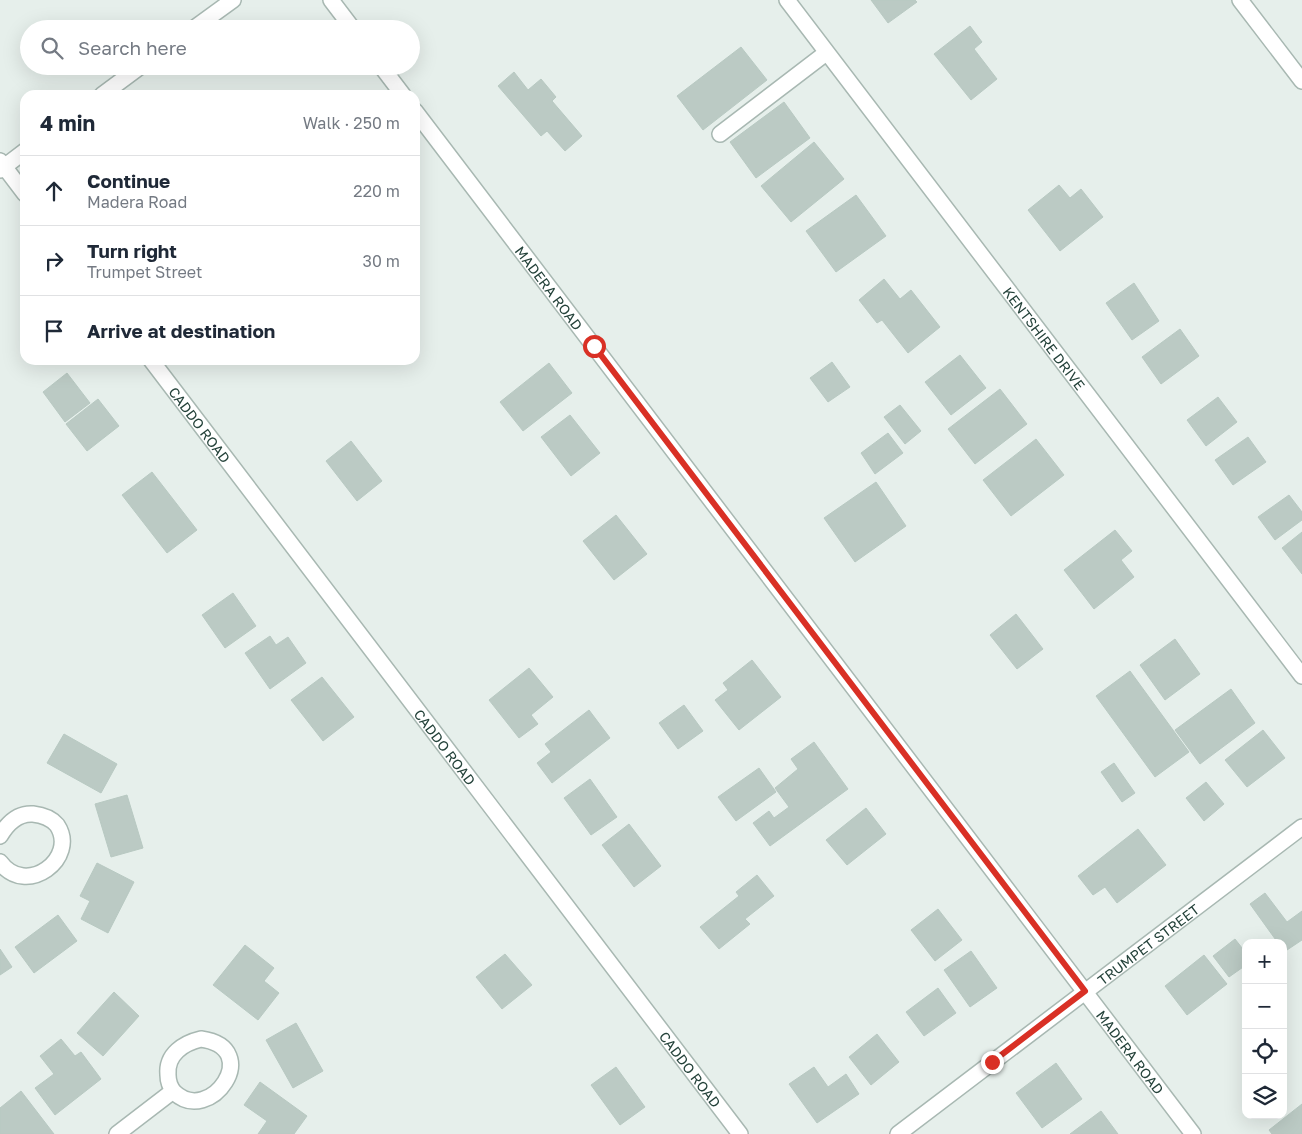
<!DOCTYPE html>
<html lang="en">
<head>
<meta charset="utf-8">
<style>
  body { margin:0; font-family:"Golos Text",sans-serif; background:#f2f2f3; color:#1f2937 }
  .controls { position:absolute; right:15px; bottom:15px; display:grid; overflow:hidden; border-radius:10px; box-shadow:0 5px 20px #0002 }
  .controls button { width:45px; height:45px; display:grid; place-items:center; padding:0; border:0; border-bottom:1px solid #e0e1e3; background:#fff; color:#1f2937; font:25px sans-serif }
  .stop { position:absolute; width:15px; height:15px; margin:-11px; border:4px solid #d93025; border-radius:50%; background:#fff }
  .stop.end { background:#d93025; border-color:#fff; box-shadow:0 1px 5px #0008 }
  .list { margin:0; padding:0; list-style:none }
  h2 { display:flex; justify-content:space-between; align-items:center; height:65px; margin:0; padding:0 20px; font-size:21px }
  h2 small { font-size:16px; font-weight:400; color:#747a83 }
  .list li { display:grid; grid-template-columns:32px 1fr auto; gap:15px; align-items:center; box-sizing:border-box; height:70px; padding:0 20px; border-top:1px solid #e0e1e3 }
  .list b { display:block; font-size:19px; white-space:nowrap }
  .list p { margin:0; font-size:16px; white-space:nowrap; color:#747a83 }
  .list em { font-size:16px; font-style:normal; color:#747a83 }
  .icon { flex:none; width:28px; height:28px; fill:none; stroke:currentColor; stroke-width:2; stroke-linecap:round; stroke-linejoin:round }
  .map { position:relative; flex:none; width:1302px; height:1134px; overflow:hidden }
  .search { position:absolute; background:#fff; box-shadow:0 5px 20px #0002; left:20px; top:20px; width:400px; height:55px; display:flex; align-items:center; gap:12px; box-sizing:border-box; padding:0 18px; border-radius:28px; color:#747a83; font-size:19px }
  .panel { position:absolute; background:#fff; box-shadow:0 5px 20px #0002; left:20px; top:90px; width:400px; height:275px; border-radius:15px }
  .map>svg:first-child { display:block }
</style>
</head>
<body>
<div class="map">
<svg width="1302" height="1134" viewBox="0 0 1302 1134">
  <rect width="100%" height="100%" fill="#e6efeb"/>
  <path fill="#bbcac4" stroke="#b8c9c2" d="M871 0H915L917 2 888 23Z
    M970 26 982 42 974 49 997 79 971 100 934 54Z
    M741 47 767 80 703 130 677 96Z
    M514 72 528 90 541 79 556 97 552 101 582 136 565 151 547 131 541 136 498 86Z
    M784 102 810 138 756 178 730 142Z
    M814 142 844 179 791 222 761 186Z
    M1059 185 1070 198 1081 189 1103 217 1060 251 1028 210Z
    M856 195 886 236 836 272 806 231Z
    M884 279 900 299 911 290 940 327 908 353 882 320 877 323 859 300Z
    M1134 283 1159 321 1132 340 1106 303Z
    M1180 329 1199 356 1161 384 1142 357Z
    M960 355 986 388 951 415 925 382Z
    M832 362 850 387 828 402 810 378Z
    M549 363 572 393 523 431 500 402Z
    M67 373 90 403 65 422 43 392Z
    M1000 389 1027 424 975 464 948 429Z
    M1218 397 1237 422 1206 446 1187 420Z
    M98 399 119 426 87 451 66 424Z
    M900 405 921 431 905 444 884 417Z
    M570 415 600 453 571 476 541 437Z
    M888 433 903 453 875 474 861 453Z
    M1248 437 1266 462 1233 485 1215 460Z
    M1036 439 1064 475 1011 516 983 480Z
    M351 441 382 481 357 501 326 461Z
    M152 472 197 530 167 553 122 495Z
    M876 482 906 526 855 562 824 518Z
    M1289 495 1302 512V520L1275 540 1258 517Z
    M616 515 647 554 614 580 583 541Z
    M1115 530 1132 551 1121 560 1134 577 1094 609 1064 570Z
    M1302 532V574L1282 548Z
    M233 593 256 626 225 648 202 615Z
    M1016 614 1043 649 1017 669 990 635Z
    M270 636 276 645 288 637 306 663 270 689 245 653Z
    M1175 639 1200 674 1165 700 1140 665Z
    M752 660 781 697 739 730 715 700 728 690 723 683Z
    M529 668 553 697 531 715 538 724 519 738 489 700Z
    M1130 671 1189 752 1155 777 1096 696Z
    M322 677 354 717 323 741 291 700Z
    M1231 689 1255 723 1200 764 1175 730Z
    M684 705 703 731 678 749 659 723Z
    M589 710 610 738 552 783 537 763 551 752 545 744Z
    M1263 730 1285 758 1247 787 1225 760Z
    M64 734 117 764 101 793 47 763Z
    M814 742 848 789 770 846 753 823 769 811 774 818 789 807 775 788 798 769 791 759Z
    M1114 763 1135 793 1122 802 1101 772Z
    M759 768 776 792 736 821 718 797Z
    M590 779 617 817 591 835 564 798Z
    M1206 782 1224 804 1204 821 1186 798Z
    M127 795 143 848 111 857 95 804Z
    M866 808 886 834 847 865 826 840Z
    M629 824 661 866 634 887 602 845Z
    M1138 829 1166 865 1117 903 1105 887 1093 895 1078 876Z
    M97 863 134 882 108 933 81 919 90 901 80 896Z
    M757 875 774 896 745 919 750 924 719 949 700 927 739 896 736 892Z
    M1265 893 1287 922 1302 911V940L1284 952 1283 943H1278L1250 904Z
    M938 909 962 940 935 961 911 930Z
    M58 915 77 941 34 973 15 947Z
    M1235 939 1246 953V965L1229 977 1213 956Z
    M245 945 274 968 264 981 279 993 258 1020 213 985Z
    M0 949 12 967 0 975Z
    M971 951 997 988 970 1007 944 970Z
    M505 954 532 985 502 1009 476 977Z
    M1204 955 1227 984 1187 1015 1165 986Z
    M938 988 956 1013 924 1036 906 1012Z
    M114 992 139 1016 103 1056 77 1033Z
    M296 1023 323 1071 293 1088 266 1040Z
    M877 1034 899 1062 871 1085 849 1057Z
    M61 1039 75 1056 81 1052 101 1079 55 1115 35 1088 54 1074 40 1056Z
    M1056 1063 1082 1099 1042 1128 1016 1093Z
    M616 1067 645 1107 620 1125 591 1085Z
    M814 1067 828 1087 846 1074 859 1094 817 1123 789 1084Z
    M260 1082 307 1116 294 1134H258L267 1121 244 1105Z
    M21 1091 54 1134H0V1108Z
    M1302 1104V1134H1272L1269 1130Z
    M1101 1111 1118 1134H1070Z"/>
  <g fill="none" stroke-linecap="round" stroke-linejoin="round">
    <defs>
      <g id="minor">
        <path d="M331 0 353 29"/>
        <path id="s1" d="M787 0 1302 676"/>
        <path d="M1240 0 1302 81"/>
        <path d="M193 29 233 0"/>
        <path d="M381 66 403 95"/>
        <path d="M102 95 141 66"/>
        <path id="s2" d="M415 111 1193 1134"/>
        <path d="M720 134 826 53"/>
        <path d="M0 161 25 194"/>
        <path d="M0 170 25 151"/>
        <path id="s3" d="M151 360 740 1134"/>
        <path d="M0 836C7 824 18 813 33 814 42 815 51 818 57 825 79 858 26 898 0 862"/>
        <path d="M201 1039C265 1048 210 1127 174 1092 170 1087 168 1081 168 1075 166 1054 184 1043 201 1039Z"/>
        <path d="M117 1134 173 1091"/>
        <path id="s4" d="M898 1134 1302 827"/>
      </g>
    </defs>
    <use href="#minor" stroke="#a8b8b2" stroke-width="18"/>
    <use href="#minor" stroke="#fff" stroke-width="15"/>
  </g>
  <g fill="none" stroke-linecap="round" stroke-linejoin="round">
    <path stroke="#d93025" stroke-width="6" d="M594 346 1085 991 992 1062"/>
  </g>
  <g text-anchor="middle" dominant-baseline="central" stroke-width="5" stroke-linejoin="round" paint-order="stroke">
    <g font-size="14" fill="#24423a" stroke="#f7fbf9">
      <text stroke="none"><textPath href="#s2" startOffset="222">MADERA ROAD</textPath></text>
      <text stroke="none"><textPath href="#s1" startOffset="425">KENTSHIRE DRIVE</textPath></text>
      <text stroke="none"><textPath href="#s3" startOffset="81">CADDO ROAD</textPath></text>
      <text stroke="none"><textPath href="#s3" startOffset="486">CADDO ROAD</textPath></text>
      <text stroke="none"><textPath href="#s4" startOffset="314">TRUMPET STREET</textPath></text>
      <text stroke="none"><textPath href="#s2" startOffset="1182">MADERA ROAD</textPath></text>
      <text stroke="none"><textPath href="#s3" startOffset="891">CADDO ROAD</textPath></text>
    </g>
  </g>
</svg>
<div class="controls">
<button>+</button>
<button>−</button>
<button><svg class="icon" aria-label="locate" viewBox="0 0 24 24"><circle cx="12" cy="12" r="6"/><path d="M12 2v4M12 18v4M2 12h4M18 12h4"/></svg></button>
<button><svg class="icon" aria-label="layers" viewBox="0 0 24 24"><path d="M12 4l9 5-9 5-9-5zM3 14l9 5 9-5"/></svg></button>
</div>
<div class="stop" style="left:594px;top:346px"></div>
<div class="stop end" style="left:992px;top:1062px"></div>
<div class="search"><svg class="icon" aria-label="search" viewBox="0 0 24 24"><circle cx="10" cy="10" r="6"/><path d="M15 15l6 6"/></svg>Search here</div>
<section class="panel">
<h2>4 min<small>Walk · 250 m</small></h2>
<ul class="list">
<li><svg class="icon" aria-label="ahead" viewBox="0 0 24 24"><path d="M12 20V5M6 11l6-6 6 6"/></svg><div><b>Continue</b><p>Madera Road</p></div><em>220 m</em></li>
<li><svg class="icon" aria-label="right" viewBox="0 0 24 24"><path d="M7 20v-9h11M14 6l5 5-5 5"/></svg><div><b>Turn right</b><p>Trumpet Street</p></div><em>30 m</em></li>
<li><svg class="icon" aria-label="arrive" viewBox="0 0 24 24"><path d="M6 21V4h12l-3 4 3 4H6"/></svg><div><b>Arrive at destination</b></div></li>
</ul>
</section>
</div>
</body>
</html>
